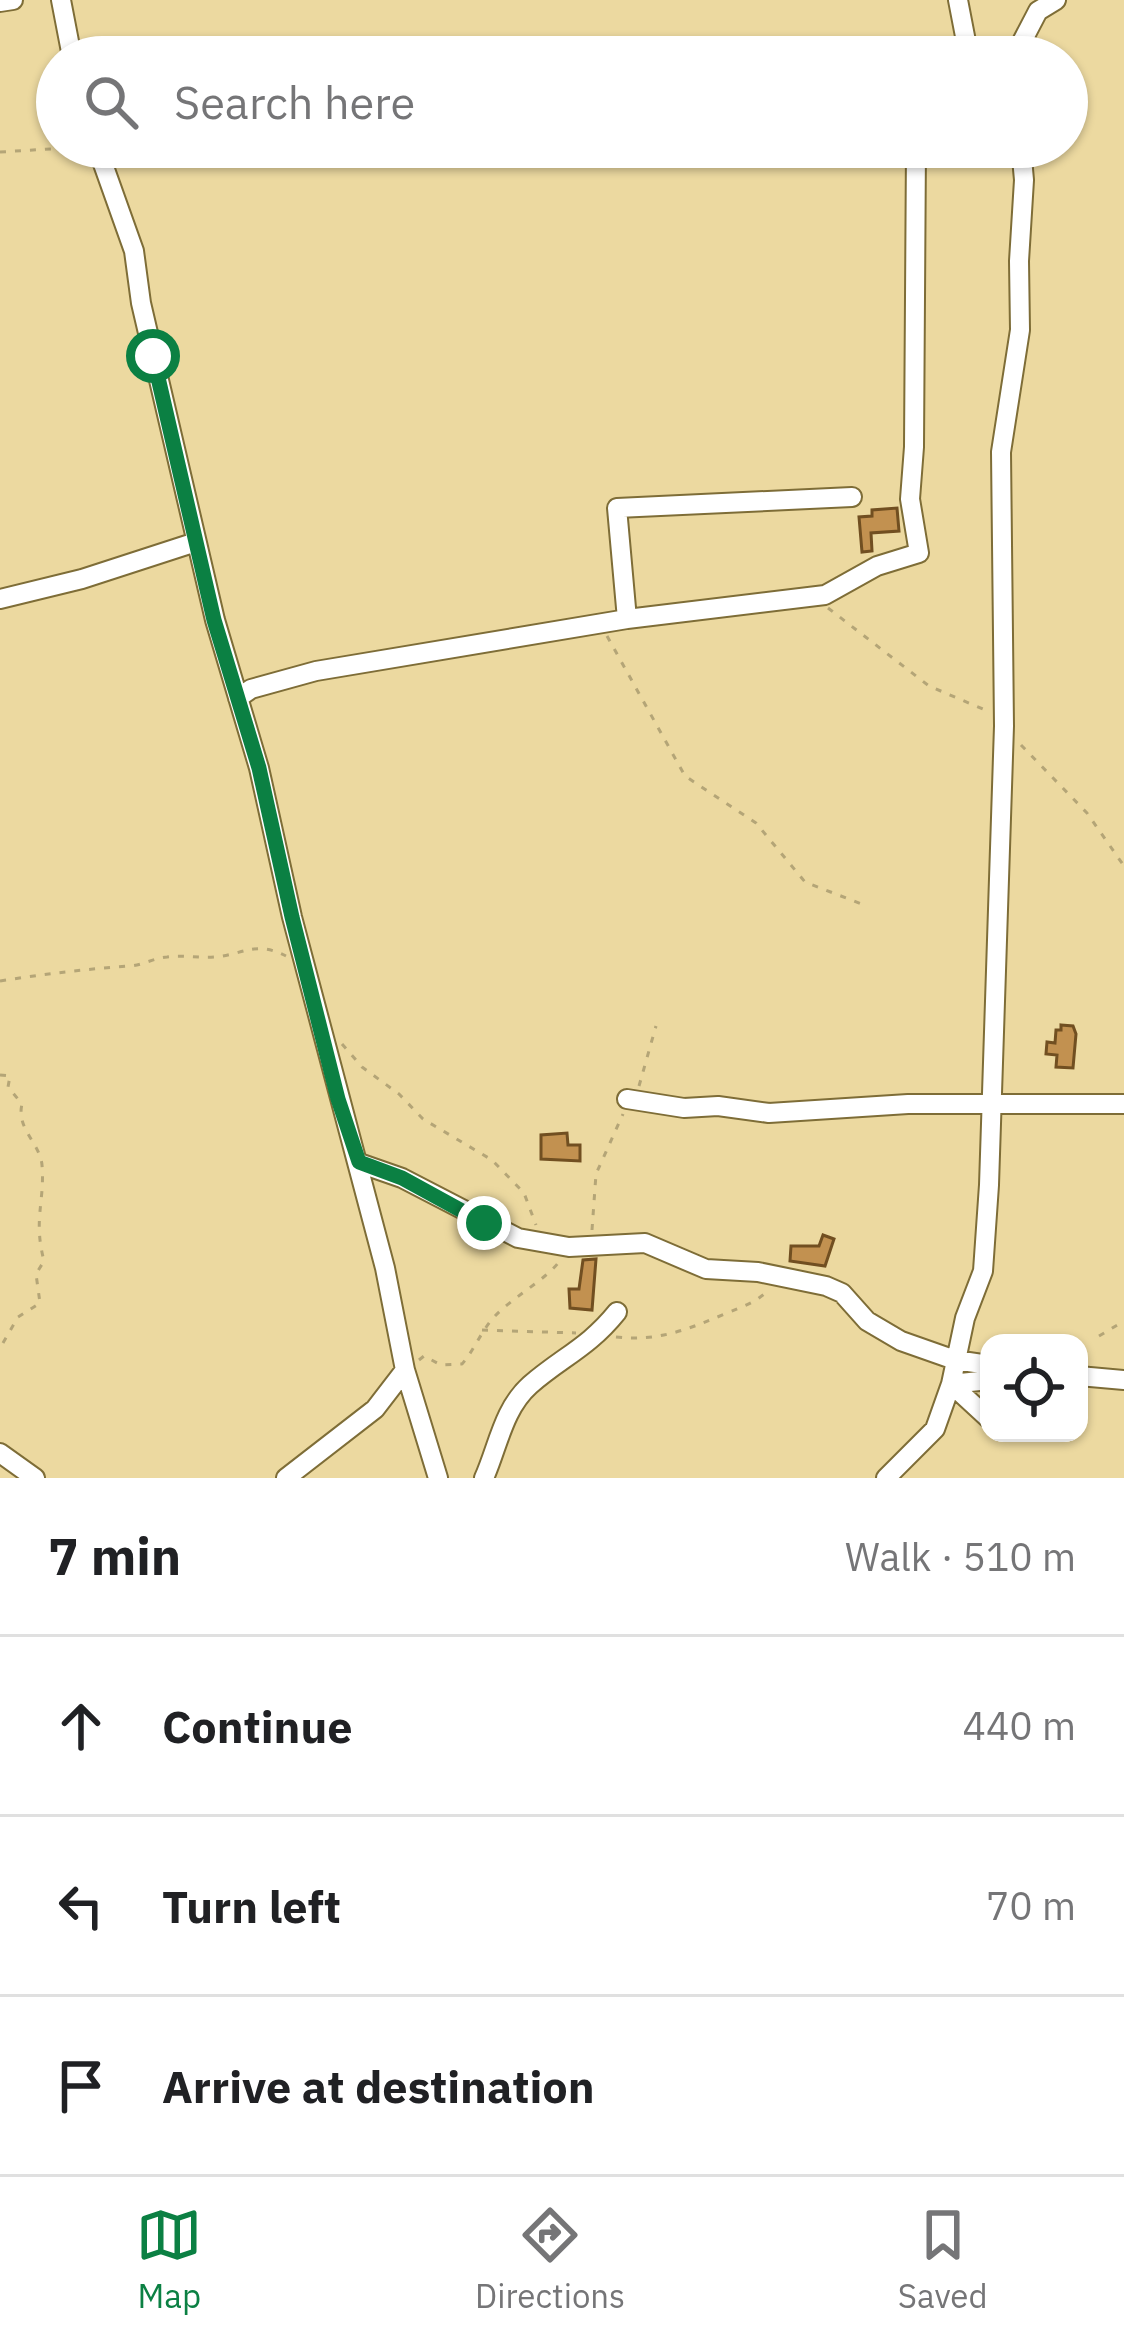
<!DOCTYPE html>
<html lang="en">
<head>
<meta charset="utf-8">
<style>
  body { margin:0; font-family:"IBM Plex Sans",sans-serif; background:#f2f2f2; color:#202124 }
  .controls { position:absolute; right:36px; bottom:36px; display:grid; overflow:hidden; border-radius:24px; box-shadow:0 3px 9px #0004 }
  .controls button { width:108px; height:108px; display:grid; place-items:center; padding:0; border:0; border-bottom:3px solid #e0e0e0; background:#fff; color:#202124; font:60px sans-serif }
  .stop { position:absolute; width:36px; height:36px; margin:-27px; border:9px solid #0b8043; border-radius:50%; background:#fff }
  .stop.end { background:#0b8043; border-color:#fff; box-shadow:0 3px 12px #0008 }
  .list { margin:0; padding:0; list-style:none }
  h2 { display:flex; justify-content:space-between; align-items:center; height:156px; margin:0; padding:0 48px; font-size:51px }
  h2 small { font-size:39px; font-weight:400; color:#757577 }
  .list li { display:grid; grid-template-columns:78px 1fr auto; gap:36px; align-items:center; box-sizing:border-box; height:180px; padding:0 48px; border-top:3px solid #e0e0e0 }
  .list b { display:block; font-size:45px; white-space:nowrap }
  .list em { font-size:39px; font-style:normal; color:#757577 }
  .icon { flex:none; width:66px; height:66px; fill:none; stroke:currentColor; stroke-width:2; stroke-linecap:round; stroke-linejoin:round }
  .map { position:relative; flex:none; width:1124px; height:1478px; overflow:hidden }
  .search { position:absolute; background:#fff; box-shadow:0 3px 9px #0004; left:36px; right:36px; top:36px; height:132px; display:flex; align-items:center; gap:30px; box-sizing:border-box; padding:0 42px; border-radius:66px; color:#757577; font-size:45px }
  .sheet { height:696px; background:#fff }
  nav { display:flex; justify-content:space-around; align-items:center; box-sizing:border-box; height:168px; border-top:3px solid #e0e0e0; background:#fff; font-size:33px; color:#757577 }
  nav a { display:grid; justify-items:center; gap:6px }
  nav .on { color:#0b8043 }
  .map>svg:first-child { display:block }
</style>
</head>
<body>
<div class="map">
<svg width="1124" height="1478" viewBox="0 0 1124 1478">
  <rect width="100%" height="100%" fill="#ecd9a0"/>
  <path fill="#c29150" stroke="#714f21" stroke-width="3" d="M897 508 899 531 871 533 872 551 862 552 859 517 872 516V510Z
    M1061 1025 1073 1026 1076 1034 1073 1068 1056 1067 1057 1055 1046 1054 1047 1042 1055 1043 1056 1030H1061Z
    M567 1133 568 1145H580V1161L541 1159V1135Z
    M823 1235 834 1239 825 1266 790 1261 791 1246H819Z
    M596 1259 592 1310 570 1308 569 1289H579L583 1260Z"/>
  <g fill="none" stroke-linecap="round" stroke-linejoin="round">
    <defs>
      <path id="minor" d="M61 0 72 57
        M958 0 969 57
        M0 2 13 0
        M1014 57 1038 11 1056 0
        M97 147 134 251 141 303 215 620 259 768 292 917 385 1268 405 1370 438 1478
        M0 599 82 579 196 542
        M627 619 617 508 852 497
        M238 698 251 689 316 671 627 619 825 595 877 566 919 553 910 499 914 447 916 147
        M627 1099 684 1108 718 1106 769 1113 908 1104H1124
        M359 1163 402 1178 518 1238 569 1247 645 1243 706 1269 758 1272 826 1286 842 1293 867 1321 901 1341 955 1360 989 1365
        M1079 1376 1124 1380
        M989 1419 951 1384 965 1318 983 1271 989 1185 1004 726 1001 452 1020 330 1019 261 1024 180 1021 147
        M0 1453 35 1478
        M286 1478 375 1409 405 1370
        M484 1478C498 1447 503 1409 530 1385 562 1357 588 1348 617 1312
        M886 1478 935 1429 951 1384 989 1380"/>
    </defs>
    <use href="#minor" stroke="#7e6d37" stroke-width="22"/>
    <path stroke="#b4a577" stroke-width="3" stroke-dasharray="6 9" stroke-linecap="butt" d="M0 152 84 147
      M828 608 929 686 990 712
      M607 636 685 776 756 823 805 882 864 905
      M1021 745 1087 813 1124 866
      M0 981C44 974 86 969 130 966 143 965 154 958 167 957 183 955 198 958 214 957 243 955 255 940 286 956
      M342 1044 362 1067 399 1094 423 1119 492 1160 524 1193 536 1225
      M0 1075 10 1076 8 1087 22 1104C16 1129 40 1143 42 1165 45 1202 33 1219 44 1261L36 1274 40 1303 18 1317 0 1348
      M639 1086 656 1026
      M592 1230 596 1174 623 1114
      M482 1330 576 1333
      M1099 1336 1124 1321
      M616 1337C658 1342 689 1329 727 1313 743 1306 756 1303 768 1290
      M419 1360 424 1356 441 1365 462 1364C475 1349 481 1331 495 1316 514 1296 549 1278 561 1259"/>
    <use href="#minor" stroke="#fff" stroke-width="18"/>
  </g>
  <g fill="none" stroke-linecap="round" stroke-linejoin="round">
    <path stroke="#0b8043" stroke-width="15" d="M153 356 214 620 259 768 292 917 338 1099 359 1162 402 1178 484 1223"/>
  </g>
</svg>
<div class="controls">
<button><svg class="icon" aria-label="locate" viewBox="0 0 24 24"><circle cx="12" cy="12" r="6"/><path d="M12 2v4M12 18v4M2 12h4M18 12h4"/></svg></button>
</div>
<div class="stop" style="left:153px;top:356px"></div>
<div class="stop end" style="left:484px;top:1223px"></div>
<div class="search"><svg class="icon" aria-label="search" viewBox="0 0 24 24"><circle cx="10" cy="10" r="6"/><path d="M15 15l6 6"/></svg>Search here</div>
</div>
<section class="sheet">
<h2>7 min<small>Walk · 510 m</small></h2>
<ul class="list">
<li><svg class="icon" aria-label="ahead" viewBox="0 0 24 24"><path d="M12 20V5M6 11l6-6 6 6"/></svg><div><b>Continue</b></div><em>440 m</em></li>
<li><svg class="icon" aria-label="left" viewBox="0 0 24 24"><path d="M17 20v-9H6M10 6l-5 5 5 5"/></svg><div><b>Turn left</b></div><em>70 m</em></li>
<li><svg class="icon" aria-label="arrive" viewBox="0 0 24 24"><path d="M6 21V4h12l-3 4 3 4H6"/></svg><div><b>Arrive at destination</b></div></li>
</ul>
</section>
<nav>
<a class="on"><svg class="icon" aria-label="map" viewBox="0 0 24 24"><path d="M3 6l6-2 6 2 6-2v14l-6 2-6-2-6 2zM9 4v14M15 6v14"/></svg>Map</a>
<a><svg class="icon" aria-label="directions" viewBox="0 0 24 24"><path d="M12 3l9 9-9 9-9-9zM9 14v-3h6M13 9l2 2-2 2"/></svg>Directions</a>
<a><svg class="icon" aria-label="saved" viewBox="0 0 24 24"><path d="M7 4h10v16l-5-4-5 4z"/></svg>Saved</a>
</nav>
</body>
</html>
